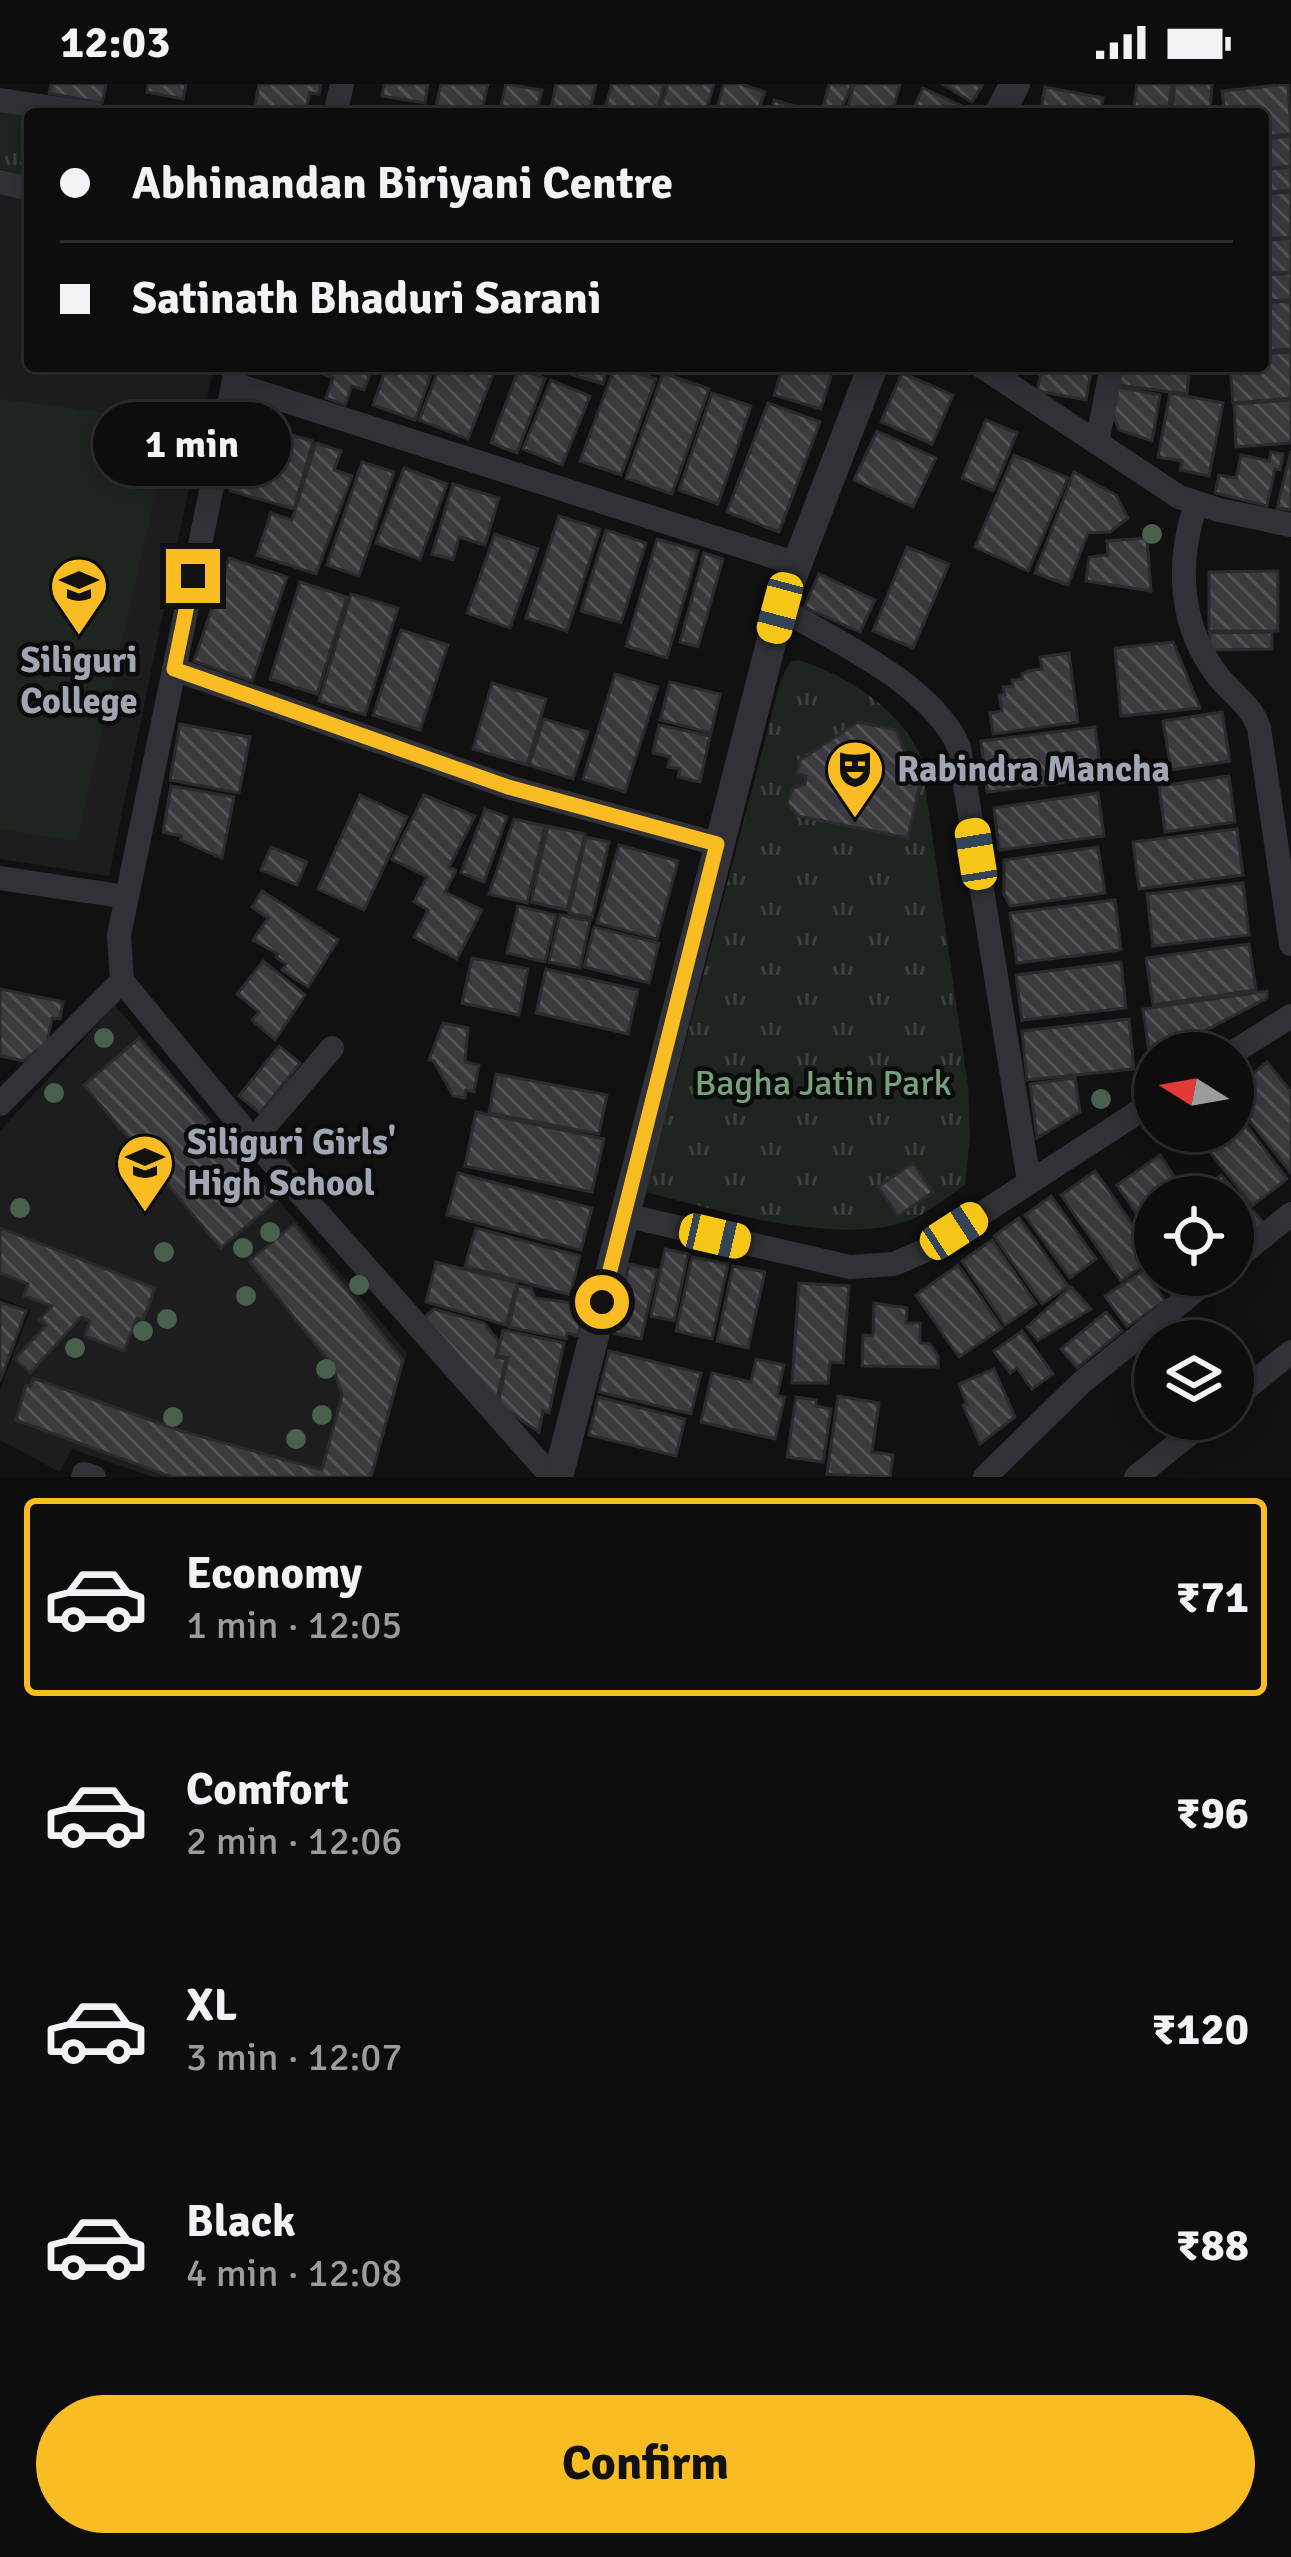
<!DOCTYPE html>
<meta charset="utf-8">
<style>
:root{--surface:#0d0d0e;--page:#161617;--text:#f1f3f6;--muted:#9a9c9e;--line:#2d2d2e;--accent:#f9bc22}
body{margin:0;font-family:Signika,sans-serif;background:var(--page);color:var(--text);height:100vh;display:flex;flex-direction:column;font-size:45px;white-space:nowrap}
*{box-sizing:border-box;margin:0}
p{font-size:39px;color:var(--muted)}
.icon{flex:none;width:66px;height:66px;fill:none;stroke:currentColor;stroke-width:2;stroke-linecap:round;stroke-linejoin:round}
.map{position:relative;height:1393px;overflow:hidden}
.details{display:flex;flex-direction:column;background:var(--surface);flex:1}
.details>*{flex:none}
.top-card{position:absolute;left:24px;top:24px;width:1245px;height:264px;border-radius:12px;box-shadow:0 6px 30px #0003,0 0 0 3px var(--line);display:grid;align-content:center;height:264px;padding:0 36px;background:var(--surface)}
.needle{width:78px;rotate:281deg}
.controls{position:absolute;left:1134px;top:948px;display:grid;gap:24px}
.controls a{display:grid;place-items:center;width:120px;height:120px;border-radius:50%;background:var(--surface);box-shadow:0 6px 30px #0003,0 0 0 3px var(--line);font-size:60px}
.end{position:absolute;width:54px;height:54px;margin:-27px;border:15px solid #f9bc22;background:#111;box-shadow:0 0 0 6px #111}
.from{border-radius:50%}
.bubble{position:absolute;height:84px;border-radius:42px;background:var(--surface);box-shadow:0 6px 30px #0003,0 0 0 3px var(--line);font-size:39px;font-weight:800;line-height:84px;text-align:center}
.car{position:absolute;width:36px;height:72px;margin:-36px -18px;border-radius:15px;box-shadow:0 0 9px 3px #0007;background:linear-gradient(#f5c518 24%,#345 0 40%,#f5c518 0 76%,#345 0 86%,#f5c518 0)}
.top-card b{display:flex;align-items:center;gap:42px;height:114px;font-size:45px}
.top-card b+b{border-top:3px solid var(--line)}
.top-card i{width:30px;height:30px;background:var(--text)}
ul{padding:21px 0 0;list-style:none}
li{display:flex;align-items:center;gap:36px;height:198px;margin:0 24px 18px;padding:0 12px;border:6px solid transparent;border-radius:12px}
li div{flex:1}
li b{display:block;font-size:45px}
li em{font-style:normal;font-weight:800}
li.current{border-color:var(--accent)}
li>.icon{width:108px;height:108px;stroke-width:1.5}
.button{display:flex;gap:24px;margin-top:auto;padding:24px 36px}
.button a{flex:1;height:138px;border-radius:72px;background:var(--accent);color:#111;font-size:48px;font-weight:800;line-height:138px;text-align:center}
.status{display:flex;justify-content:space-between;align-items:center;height:84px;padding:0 60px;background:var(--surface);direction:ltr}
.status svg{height:33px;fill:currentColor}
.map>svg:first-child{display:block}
</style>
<div class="status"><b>12:03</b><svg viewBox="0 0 49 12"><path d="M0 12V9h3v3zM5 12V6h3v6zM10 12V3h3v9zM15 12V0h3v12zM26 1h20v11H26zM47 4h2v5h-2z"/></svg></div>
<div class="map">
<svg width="1291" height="1393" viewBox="0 0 1291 1393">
<defs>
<pattern id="park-tufts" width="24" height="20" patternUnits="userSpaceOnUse" patternTransform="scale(3)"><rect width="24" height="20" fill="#1d251e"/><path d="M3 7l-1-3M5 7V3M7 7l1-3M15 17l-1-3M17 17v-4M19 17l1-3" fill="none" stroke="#3b423c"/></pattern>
<pattern id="building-back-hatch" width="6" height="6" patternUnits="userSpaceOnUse" patternTransform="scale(3)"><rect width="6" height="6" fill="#3a3a3f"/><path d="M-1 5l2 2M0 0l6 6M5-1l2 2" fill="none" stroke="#535458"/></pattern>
</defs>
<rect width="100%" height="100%" fill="#111112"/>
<path fill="#1d1d1f" d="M0,105L30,112V282H214L109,792L0,775Z
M115,921L407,1269L372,1393H153L72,1365L60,1388L0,1356V1306L30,1226L0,1214V1047Z"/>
<path fill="url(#park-tufts)" d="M0,27L30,31V93L0,85Z
M799,576C848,592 900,625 921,673L968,1002L970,1052L965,1101C950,1111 935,1123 919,1132C852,1167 716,1126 646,1108L781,595L791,577Z"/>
<path fill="#1d251e" d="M0,315L172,337L77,757L0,745Z"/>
<path fill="url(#building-back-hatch)" stroke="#2b2a2e" stroke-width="3" d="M51,0H106L102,19L49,9Z
M148,0H186L183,15L147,8Z
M259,0H321L319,10L310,9L305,30L254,26Z
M384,0H428L425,19L382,12Z
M441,0H488L481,30H434Z
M506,0L542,6L536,30H499Z
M556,0H596L589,30H550Z
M612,0H664L656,30H603Z
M668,0H714L705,30H659Z
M724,0H741L765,8L757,30H715Z
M829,0H852L840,28L823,24Z
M854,0H900L892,30L847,26Z
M942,0H983L972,18Z
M1137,0H1172L1168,30H1133Z
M1175,0H1212L1210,30H1171Z
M1288,0L1291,50L1263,53V30H1225L1222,7Z
M1045,3L1103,14L1100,30H1040Z
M923,4L964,23L960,30H911Z
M774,16L819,29L818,30H770Z
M1291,52V82L1263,85V55Z
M1291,83V106L1263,109V86Z
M1291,108V153L1263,155V110Z
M1291,154V188L1263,190V157Z
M1291,189V216L1263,217V191Z
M1291,217V265L1263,267V219Z
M1291,268V314L1233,319L1230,282H1263V270Z
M326,282H373L364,306L352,302L345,321L326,314L333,294L323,290Z
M387,282H434L415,336L373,321Z
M440,282H473L493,290L468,355L419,336Z
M555,282H608L603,300L553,285Z
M615,282L656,295L621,391L580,377Z
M783,282H809L832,289L821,325L774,311Z
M1042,282H1092L1086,316L1037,307Z
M1119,282H1190L1187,310L1117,301Z
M519,284L545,294L517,369L491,359Z
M663,289L709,305L672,410L626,394Z
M902,289L953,311L932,360L881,338Z
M551,296L590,312L562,381L523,365Z
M1118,303L1160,311L1152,357L1119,346L1113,331Z
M712,309L751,322L718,420L679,406Z
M1170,309L1223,319L1209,392L1180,386L1182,377L1158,373Z
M1291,316V359L1236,363L1234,320Z
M768,319L820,338L779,448L727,428Z
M986,336L1017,349L993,407L962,394Z
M249,339L313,357L294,425L230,407Z
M877,347L936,374L913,423L854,396Z
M316,359L341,367L334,386L352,392L316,490L257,471L271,429L292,436Z
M1291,367V426L1277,424Z
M1271,368L1283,370L1280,386L1275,385L1267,422L1215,409L1219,391L1236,394L1241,371L1269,377Z
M1014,371L1068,394L1028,487L975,463Z
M362,378L394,388L359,492L327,481Z
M404,384L447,400L420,475L376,459Z
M1074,388L1116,411L1128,434L1110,448L1088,449L1068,501L1035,489Z
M453,400L499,414L485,461L459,453L453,476L432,470Z
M559,432L600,445L567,547L526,534Z
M606,446L646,459L621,539L581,527Z
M495,450L538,465L510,544L467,529Z
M1147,454L1151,507L1086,497L1089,473L1108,471L1107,457Z
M657,455L698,467L667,574L626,562Z
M907,463L949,480L913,564L873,547Z
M704,469L723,475L698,563L680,558Z
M229,474L287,493L252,597L194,577Z
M1278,487V547H1209V488Z
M819,490L875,516L860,548L804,523Z
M300,498L347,513L317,610L270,595Z
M351,510L398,524L365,631L319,617Z
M401,546L448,561L420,646L373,631Z
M1272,548V565L1209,566L1210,549Z
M1173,558L1200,624L1121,632L1115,564Z
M1069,569L1078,638L993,650L990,629L1002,627L999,611H1005L1003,603L1013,602L1012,596L1022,595V590L1028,587L1042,585L1040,573Z
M615,590L658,603L625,708L583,695Z
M670,598L720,610L711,649L660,636Z
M492,599L546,615L527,681L473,665Z
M1222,628L1230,677L1171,686L1163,637Z
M544,635L588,648L573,695L529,681Z
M858,638L896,646L919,703L908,754L798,732L787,719L793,704L805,700L806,692L797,690L800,676Z
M180,640L250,653L239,709L170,696Z
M659,641L710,652L700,698L678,693L680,685L668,683L670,673L653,669Z
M1095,643L1102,694L987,708L981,657Z
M1229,692L1235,738L1165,748L1159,702Z
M171,702L234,713L222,774L181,756V752L163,748Z
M1098,709L1104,752L999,766L994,724Z
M360,711L407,733L364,826L318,805Z
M424,711L475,732L449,783L456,786L445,808L482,826L457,875L414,853L428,826L414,818L427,793L392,775Z
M485,725L507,733L484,798L461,789Z
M514,735L545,742L527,819L489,810Z
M548,742L585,750L567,826L531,818Z
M1237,745L1243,791L1139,805L1133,758Z
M586,753L609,758L592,834L569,829Z
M619,761L678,777L657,855L597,839Z
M271,763L307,778L297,801L261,786Z
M1098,763L1105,809L1010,822L1004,810V776Z
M1243,799L1249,851L1153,862L1147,810Z
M262,807L338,856L308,903L282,886L286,880L276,873L278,870L253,856L268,834L252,823Z
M1115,816L1121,866L1017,879L1010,829Z
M518,822L556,831L545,878L507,869Z
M560,831L590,837L580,884L549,878Z
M594,843L659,859L649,899L584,883Z
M1249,860L1256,906L1153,921L1146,874Z
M472,874L528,885L519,931L462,919Z
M263,877L305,911L275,956L252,936L259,928L237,910Z
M1121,878L1126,924L1022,936L1016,891Z
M546,885L638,906L628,950L536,929Z
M0,905L63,918L60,935L52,934L47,958L24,977L0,972Z
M1267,907V914L1163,969H1155L1150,976L1143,925Z
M1129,935L1134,985L1027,996L1022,947Z
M443,939L468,944L465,978L479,981L474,1008L466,1006L465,1014L453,1012L434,977L429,976Z
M139,954L276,1117L221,1164L84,1001Z
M279,962L300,979L260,1029L239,1012Z
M1267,978L1291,1008V1089L1233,1016V1006Z
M496,990L607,1011L599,1050L489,1029Z
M1075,994L1080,1028L1037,1054L1030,1000Z
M1233,1024L1287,1095L1252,1122L1194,1047H1233Z
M476,1028L604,1055L592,1108L465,1082Z
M1160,1071L1182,1104L1169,1113H1155V1123L1139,1134L1117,1101Z
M913,1079L933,1108L898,1132L878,1103Z
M1095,1087L1155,1173L1121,1197L1061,1111Z
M458,1089L592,1124L581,1166L447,1131Z
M1221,1091L1264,1139L1233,1166V1113H1196Z
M1051,1112L1096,1175L1070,1194L1025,1131Z
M1019,1134L1068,1202L1042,1220L994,1152Z
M294,1140L403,1276L371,1393H172L16,1336L26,1301L31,1302L33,1294L181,1347L322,1386L342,1311L333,1282L249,1177Z
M0,1144L155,1204L143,1236L137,1234L124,1267L85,1252L90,1237L81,1233L30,1289L15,1275L46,1241L39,1236L52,1222L24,1212L28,1200L0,1189Z
M476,1144L580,1172L570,1211L465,1182Z
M992,1156L1036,1220L1005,1241L962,1177Z
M665,1165L688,1170L674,1237L651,1232Z
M692,1173L728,1180L712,1255L676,1247Z
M436,1178L517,1199L506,1241L426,1218Z
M629,1180L657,1186L641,1255L614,1249Z
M958,1181L1002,1244L959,1273L916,1211Z
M733,1182L765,1188L748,1264L717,1257Z
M1144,1186L1165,1217L1127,1243L1105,1212Z
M799,1199L849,1202L843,1279L830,1278L828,1299H792Z
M518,1202L531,1204L535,1214L573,1219L572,1225L583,1227L578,1252L567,1249L566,1255L509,1243Z
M1071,1203L1091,1225L1038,1256L1027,1243Z
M0,1218L26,1227L0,1297Z
M874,1219L907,1224L906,1239H920V1259L930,1260L938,1272V1283L862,1282L863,1251L873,1252Z
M434,1225L484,1239L499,1258L496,1273L506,1275L497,1315L422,1235Z
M1106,1228L1122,1247L1077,1284L1061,1265Z
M503,1246L564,1259L549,1329L543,1327L539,1348L498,1320L508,1274L497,1272Z
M1022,1247L1053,1290L1032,1305L1017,1284L1010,1289L994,1267Z
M609,1267L701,1289L691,1330L599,1308Z
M756,1275L784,1281L777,1312L785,1313L775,1355L701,1338L712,1289L751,1298Z
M994,1285L1015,1333L980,1360L963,1321L967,1320L959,1300Z
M838,1312L879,1319L872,1368L893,1371L890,1393L827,1390Z
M598,1313L685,1335L676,1372L589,1351Z
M796,1313L816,1316V1322L831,1325L823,1378L787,1373Z"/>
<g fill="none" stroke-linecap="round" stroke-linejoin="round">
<path stroke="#313237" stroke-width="24" d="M0,16L94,30
M335,30L342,0
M0,98L30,105
M981,282L1179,413L1219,426L1291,441
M233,300L794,479
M1097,359L1112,282
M1196,420C1176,479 1179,542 1218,592C1232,610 1252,622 1259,644L1291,860
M780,524C837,558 931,600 959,663L1029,1097
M174,585L508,703L717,760
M0,794L127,813
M122,897L253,1056L552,1393
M122,897L119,851L237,282
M1232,969L1291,932
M0,1020L122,897
M253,1056L332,964
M624,1131L850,1183L894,1180L924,1167L1155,1017
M1233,1177L1291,1130
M1233,1315L1291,1268
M83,1393L84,1390L94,1393
M985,1393L1082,1298L1215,1191
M1136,1393L1208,1335"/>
<path stroke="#313237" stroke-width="30" d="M999,30L1015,0
M558,1393L780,524L873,282"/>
</g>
<g fill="#49604c">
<circle cx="1152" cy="450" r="10"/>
<circle cx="104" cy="954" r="10"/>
<circle cx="54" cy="1009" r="10"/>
<circle cx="1101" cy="1015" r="10"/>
<circle cx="131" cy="1073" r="10"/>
<circle cx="20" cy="1124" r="10"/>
<circle cx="270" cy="1148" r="10"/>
<circle cx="243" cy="1164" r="10"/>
<circle cx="164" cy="1168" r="10"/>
<circle cx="359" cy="1201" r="10"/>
<circle cx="246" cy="1212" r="10"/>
<circle cx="167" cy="1235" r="10"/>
<circle cx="143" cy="1247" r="10"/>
<circle cx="75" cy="1264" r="10"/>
<circle cx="326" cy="1285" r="10"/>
<circle cx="322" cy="1331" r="10"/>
<circle cx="173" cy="1333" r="10"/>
<circle cx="296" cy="1355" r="10"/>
</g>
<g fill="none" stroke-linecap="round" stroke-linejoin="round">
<path stroke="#f9bc22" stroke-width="15" d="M193,492L174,585L508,703L717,760L602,1218"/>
</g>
<defs>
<symbol id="university-pin" viewBox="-11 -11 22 30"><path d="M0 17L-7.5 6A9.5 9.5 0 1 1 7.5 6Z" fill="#f9bc22" stroke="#0c0c0d"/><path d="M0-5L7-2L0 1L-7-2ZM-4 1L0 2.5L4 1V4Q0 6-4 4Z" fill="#111"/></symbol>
<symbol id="theatre-pin" viewBox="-11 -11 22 30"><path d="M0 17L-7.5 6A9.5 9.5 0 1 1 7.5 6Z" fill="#f9bc22" stroke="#0c0c0d"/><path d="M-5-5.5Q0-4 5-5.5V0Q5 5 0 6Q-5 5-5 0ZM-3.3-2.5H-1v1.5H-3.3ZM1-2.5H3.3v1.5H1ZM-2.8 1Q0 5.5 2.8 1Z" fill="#111"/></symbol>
<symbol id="school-pin" viewBox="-11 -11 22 30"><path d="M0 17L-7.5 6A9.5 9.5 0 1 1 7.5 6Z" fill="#f9bc22" stroke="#0c0c0d"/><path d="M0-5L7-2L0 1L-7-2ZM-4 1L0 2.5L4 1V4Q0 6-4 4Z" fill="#111"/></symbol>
</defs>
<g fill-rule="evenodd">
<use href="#university-pin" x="46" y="469" width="66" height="90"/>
<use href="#theatre-pin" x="822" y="652" width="66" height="90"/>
<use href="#school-pin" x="112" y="1046" width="66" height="90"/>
</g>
<g text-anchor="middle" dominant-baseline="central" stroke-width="9" stroke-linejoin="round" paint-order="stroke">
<g font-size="36" font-weight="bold" fill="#a1a6b4" stroke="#0c0c0d" text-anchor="start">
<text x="79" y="576" text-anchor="middle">Siliguri<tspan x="79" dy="41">College</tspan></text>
<text x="897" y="685">Rabindra Mancha</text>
<text x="187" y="1058">Siliguri Girls'<tspan x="187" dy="41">High School</tspan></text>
</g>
<g font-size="36" fill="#77a07c" stroke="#0c0c0d">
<text x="823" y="999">Bagha Jatin Park</text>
</g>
</g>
</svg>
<div class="controls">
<a><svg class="needle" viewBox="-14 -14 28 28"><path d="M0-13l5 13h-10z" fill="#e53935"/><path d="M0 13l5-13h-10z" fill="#9a9c9e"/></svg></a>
<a><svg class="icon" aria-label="locate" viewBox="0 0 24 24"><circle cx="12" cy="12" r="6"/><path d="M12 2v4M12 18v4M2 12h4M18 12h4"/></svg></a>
<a><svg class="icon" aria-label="layers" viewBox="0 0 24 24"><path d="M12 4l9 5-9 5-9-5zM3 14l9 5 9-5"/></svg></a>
</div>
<i class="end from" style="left:602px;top:1218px"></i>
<i class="end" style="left:193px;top:492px"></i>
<div class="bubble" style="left:93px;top:318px;width:198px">1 min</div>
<i class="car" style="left:780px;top:524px;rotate:195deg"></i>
<i class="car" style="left:976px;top:770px;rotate:351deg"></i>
<i class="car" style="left:954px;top:1147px;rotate:57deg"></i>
<i class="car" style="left:715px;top:1152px;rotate:103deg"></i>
<div class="top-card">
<b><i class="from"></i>Abhinandan Biriyani Centre</b>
<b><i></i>Satinath Bhaduri Sarani</b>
</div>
</div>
<section class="details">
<ul>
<li class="current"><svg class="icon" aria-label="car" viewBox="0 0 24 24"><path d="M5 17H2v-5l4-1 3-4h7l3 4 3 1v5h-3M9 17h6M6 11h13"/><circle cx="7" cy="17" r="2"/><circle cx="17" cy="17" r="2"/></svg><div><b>Economy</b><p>1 min · 12:05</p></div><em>₹71</em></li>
<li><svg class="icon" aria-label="car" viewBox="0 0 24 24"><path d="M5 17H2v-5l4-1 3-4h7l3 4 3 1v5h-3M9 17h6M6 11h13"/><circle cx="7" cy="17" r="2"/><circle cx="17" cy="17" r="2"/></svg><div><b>Comfort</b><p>2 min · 12:06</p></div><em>₹96</em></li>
<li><svg class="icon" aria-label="car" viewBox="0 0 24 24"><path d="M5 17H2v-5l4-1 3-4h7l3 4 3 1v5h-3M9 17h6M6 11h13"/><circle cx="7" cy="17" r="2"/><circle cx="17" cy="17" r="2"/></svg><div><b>XL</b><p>3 min · 12:07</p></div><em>₹120</em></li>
<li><svg class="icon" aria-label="car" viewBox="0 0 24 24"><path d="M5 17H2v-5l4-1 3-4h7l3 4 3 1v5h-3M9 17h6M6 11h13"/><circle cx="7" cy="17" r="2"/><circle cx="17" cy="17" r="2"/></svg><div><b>Black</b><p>4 min · 12:08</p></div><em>₹88</em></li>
</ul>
<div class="button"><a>Confirm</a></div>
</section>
